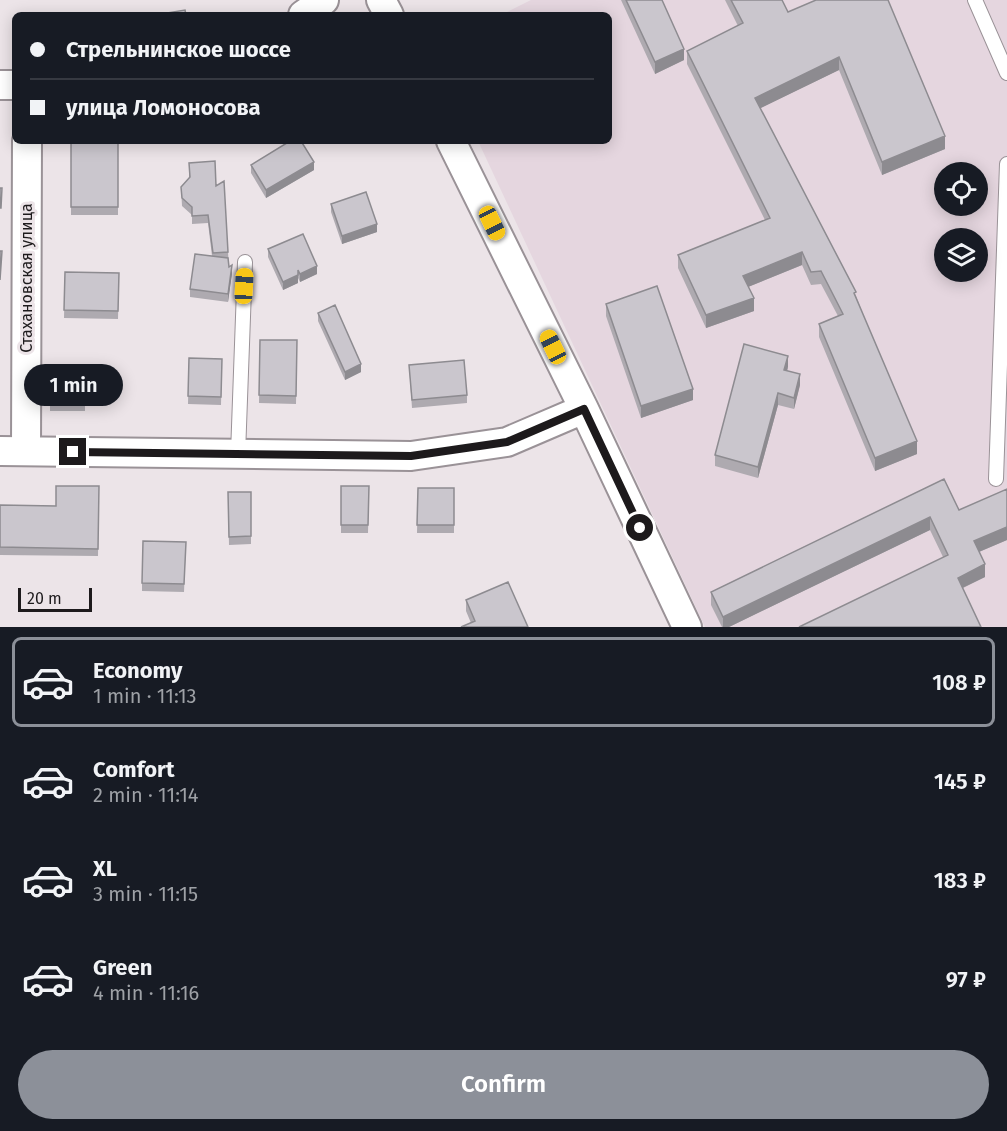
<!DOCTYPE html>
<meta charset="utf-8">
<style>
:root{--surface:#171b24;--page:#20242c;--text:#f1f3f6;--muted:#9ea1a6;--line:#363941;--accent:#8c9099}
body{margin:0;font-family:"Fira Sans",sans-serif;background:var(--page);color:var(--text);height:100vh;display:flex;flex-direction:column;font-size:22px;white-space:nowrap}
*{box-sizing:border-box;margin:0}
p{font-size:20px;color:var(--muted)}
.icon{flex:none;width:33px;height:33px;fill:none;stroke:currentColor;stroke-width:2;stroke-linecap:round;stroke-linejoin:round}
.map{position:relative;height:627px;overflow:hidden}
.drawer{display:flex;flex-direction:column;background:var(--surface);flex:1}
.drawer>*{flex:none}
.banner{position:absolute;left:12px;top:12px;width:600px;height:132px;border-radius:9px;box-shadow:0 3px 15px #0003;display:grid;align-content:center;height:132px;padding:0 18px;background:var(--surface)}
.fabs{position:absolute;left:934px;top:162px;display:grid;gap:12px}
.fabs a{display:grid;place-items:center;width:54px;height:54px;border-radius:50%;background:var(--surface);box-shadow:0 3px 15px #0003;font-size:30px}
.scale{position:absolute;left:18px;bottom:15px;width:74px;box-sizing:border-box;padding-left:6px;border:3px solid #1d1a1c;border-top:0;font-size:16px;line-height:21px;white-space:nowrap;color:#1d1a1c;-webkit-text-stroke:4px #ece4e8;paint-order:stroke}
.end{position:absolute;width:27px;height:27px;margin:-14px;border:8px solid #1d1a1c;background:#fff;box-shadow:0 0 0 3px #fff}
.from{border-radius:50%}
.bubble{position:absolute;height:42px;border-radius:21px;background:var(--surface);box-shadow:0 3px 15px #0003;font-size:20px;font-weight:600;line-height:42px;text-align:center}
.car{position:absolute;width:18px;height:36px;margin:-18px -9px;border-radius:8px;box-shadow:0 0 4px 2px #0007;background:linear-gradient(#f5c518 24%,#345 0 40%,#f5c518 0 76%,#345 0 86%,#f5c518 0)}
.banner b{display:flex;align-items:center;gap:21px;height:57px;font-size:22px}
.banner b+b{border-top:2px solid var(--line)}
.banner i{width:15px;height:15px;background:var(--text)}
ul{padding:10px 0 0;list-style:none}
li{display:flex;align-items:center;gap:18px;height:90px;margin:0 12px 9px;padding:0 6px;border:3px solid transparent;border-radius:9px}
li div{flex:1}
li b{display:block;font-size:22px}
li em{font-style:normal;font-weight:600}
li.active{border-color:var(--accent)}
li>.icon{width:54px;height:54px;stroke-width:1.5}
.button{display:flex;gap:12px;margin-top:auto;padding:12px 18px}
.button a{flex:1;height:69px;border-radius:36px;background:var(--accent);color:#fff;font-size:24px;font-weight:600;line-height:69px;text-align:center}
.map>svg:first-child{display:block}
</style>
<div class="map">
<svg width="1007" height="627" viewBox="0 0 1007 627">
<rect width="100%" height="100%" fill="#ece4e8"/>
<path fill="#e5d6df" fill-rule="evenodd" d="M531,0H1007V627H705L478,141H609V15H501ZM945,172H978V206H945ZM945,238H978V272H945Z"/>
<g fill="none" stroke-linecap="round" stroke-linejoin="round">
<defs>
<path id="lane" d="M975,0L1007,73
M238,454L245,262
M996,479L1007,164"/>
<path id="street" d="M381,0L389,15
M303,15L324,0
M0,85H15
M451,141L584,409L687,627
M0,451L411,456L507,442L584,409
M26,451L27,141"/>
</defs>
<use href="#lane" stroke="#9a9297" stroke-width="16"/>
<use href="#street" stroke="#9a9297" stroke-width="32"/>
<use href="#lane" stroke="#fff" stroke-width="14"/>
<use href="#street" stroke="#fff" stroke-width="28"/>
</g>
<path fill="#aeaab0" d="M621,0H662L684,60L655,74Z
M725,0H782L788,12L945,149L882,175L839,70L760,108L856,296L917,454L875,471L819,337V324L838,316L821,284L811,285L802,265L748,287L754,311L706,328L678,268V255L765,220L687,64V51L738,26Z
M71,141H118V215H71Z
M189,163L216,186L228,252L229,267L232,273L228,302L190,297V289L212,256L208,223L192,224V215L182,206L181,187L189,178Z
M251,165L314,170L266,198L251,173Z
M331,204L377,232L342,244L331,212Z
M268,249L317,274L300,282L298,278V283L283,290L268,257Z
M65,272L119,273L118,319L64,318Z
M606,304L693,400L641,418L606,316Z
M318,313L361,372L345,380L318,321Z
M260,340H297L296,404L259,403Z
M189,358L222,359L221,405L188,404Z
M409,365L467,395V403L412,408Z
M788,367L787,371L800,385L794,409L778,405L758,478L715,466V455Z
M50,370L85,371V411H50Z
M944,479L959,510L1007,540L979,552L985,577L963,588L943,557L930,530L729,627H722L711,605V592Z
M99,486L98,556L0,555V505L56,506Z
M341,486H369L368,533H341Z
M418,488H454V533H417Z
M228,492H251V544L229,545Z
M186,542L184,592L142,591V583Z
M466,600L528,627L471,623L466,611Z"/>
<path fill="#8d8b90" d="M684,49V60L655,74V62Z
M839,57V70L755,111V98Z
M945,136V149L882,175V162Z
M314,162V170L266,198V190Z
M377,224V232L342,244V236Z
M802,252V265L743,289V276Z
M232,265V273L228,302V294Z
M317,266V274L300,282V274Z
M298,275V283L283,290V282Z
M754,298V311L706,328V315Z
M788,356V367L784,381V370Z
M361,364V372L345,380V372Z
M800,374V385L794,409V398Z
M693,389V400L641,418V406Z
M778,393V405L758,478V467Z
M917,441V454L875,471V458Z
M930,517V530L729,627H723V617Z
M1007,527V540L974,554V541Z
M985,564V577L958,590V578Z"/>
<path fill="#cac6cd" stroke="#8d8b90" stroke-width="1.5" d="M626,0H662L684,49L655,62Z
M731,0H782L788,12L816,0H888L945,136L882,162L839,57L755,98L856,292L854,293L917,441L875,458L819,324L843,314L821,271L811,272L802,252L743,276L754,298L706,315L678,255L770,218L687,51L743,23Z
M185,10L186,15H155Z
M71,141H118V207H71Z
M290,141H301L314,162L266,190L251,165Z
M215,161L216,186L224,181L228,252L213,253L208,215L192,216V207L182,198L181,187L190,177L189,163Z
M0,188H2L1,208H0Z
M366,192L377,224L342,236L331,204Z
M303,234L317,266L300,274L298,270V275L283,282L268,249Z
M0,251H2L0,280Z
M195,254L228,258L229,267L232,265L228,294L190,289Z
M65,272L119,273L118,311L64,310Z
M657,286L693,389L641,406L606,304Z
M335,305L361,364L345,372L318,313Z
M260,340H297L296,396L259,395Z
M744,344L788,356L784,370L800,374L794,398L778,393L758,467L715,455Z
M189,358L222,359L221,397L188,396Z
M464,360L467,395L412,400L409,365Z
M50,370L85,371V403H50Z
M944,479L959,510L1007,489V527L974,541L985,564L958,578L981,627H799L948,555L930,517L723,617L711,592Z
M56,486H99L98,549L0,547V505L56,506Z
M341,486H369L368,525H341Z
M418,488H454V525H417Z
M228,492H251V536L229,537Z
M143,541L186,542L184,584L142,583Z
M508,582L528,627H461L475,621L466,600Z"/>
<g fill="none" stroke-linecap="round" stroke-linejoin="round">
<path stroke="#1d1a1c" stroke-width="8" d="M73,452L411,456L507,442L584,409L640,528"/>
</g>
<g text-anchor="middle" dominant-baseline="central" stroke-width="6" stroke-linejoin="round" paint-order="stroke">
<g font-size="16" fill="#1d1a1c" stroke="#ece4e8">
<text transform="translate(26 278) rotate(-90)">Стахановская улица</text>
</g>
</g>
</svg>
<div class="fabs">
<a><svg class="icon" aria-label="locate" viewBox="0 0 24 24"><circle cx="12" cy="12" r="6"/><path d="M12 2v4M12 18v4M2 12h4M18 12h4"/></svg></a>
<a><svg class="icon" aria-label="layers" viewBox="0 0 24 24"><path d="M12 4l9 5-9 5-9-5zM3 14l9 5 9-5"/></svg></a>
</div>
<div class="scale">20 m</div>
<i class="end from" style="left:640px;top:528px"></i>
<i class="end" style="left:73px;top:452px"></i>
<div class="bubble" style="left:24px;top:364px;width:99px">1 min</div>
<i class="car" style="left:492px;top:223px;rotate:154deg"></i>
<i class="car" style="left:244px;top:286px;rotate:3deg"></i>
<i class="car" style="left:553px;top:347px;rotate:334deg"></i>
<div class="banner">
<b><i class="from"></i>Стрельнинское шоссе</b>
<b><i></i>улица Ломоносова</b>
</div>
</div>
<section class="drawer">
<ul>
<li class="active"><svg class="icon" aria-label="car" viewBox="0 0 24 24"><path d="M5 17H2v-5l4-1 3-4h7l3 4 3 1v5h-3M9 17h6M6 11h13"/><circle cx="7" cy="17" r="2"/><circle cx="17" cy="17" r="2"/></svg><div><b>Economy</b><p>1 min · 11:13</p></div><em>108 ₽</em></li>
<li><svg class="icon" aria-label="car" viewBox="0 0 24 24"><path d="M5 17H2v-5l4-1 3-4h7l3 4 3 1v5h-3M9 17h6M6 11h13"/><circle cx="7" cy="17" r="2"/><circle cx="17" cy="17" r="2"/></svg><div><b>Comfort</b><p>2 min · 11:14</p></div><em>145 ₽</em></li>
<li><svg class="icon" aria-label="car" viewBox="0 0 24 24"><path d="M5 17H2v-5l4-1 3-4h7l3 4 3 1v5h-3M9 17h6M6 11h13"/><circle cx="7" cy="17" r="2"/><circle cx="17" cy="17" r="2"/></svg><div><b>XL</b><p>3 min · 11:15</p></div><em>183 ₽</em></li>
<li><svg class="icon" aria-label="car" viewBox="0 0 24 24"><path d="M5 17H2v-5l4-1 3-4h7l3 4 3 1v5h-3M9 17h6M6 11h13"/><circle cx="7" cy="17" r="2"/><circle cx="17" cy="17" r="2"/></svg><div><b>Green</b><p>4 min · 11:16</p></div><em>97 ₽</em></li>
</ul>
<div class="button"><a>Confirm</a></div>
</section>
